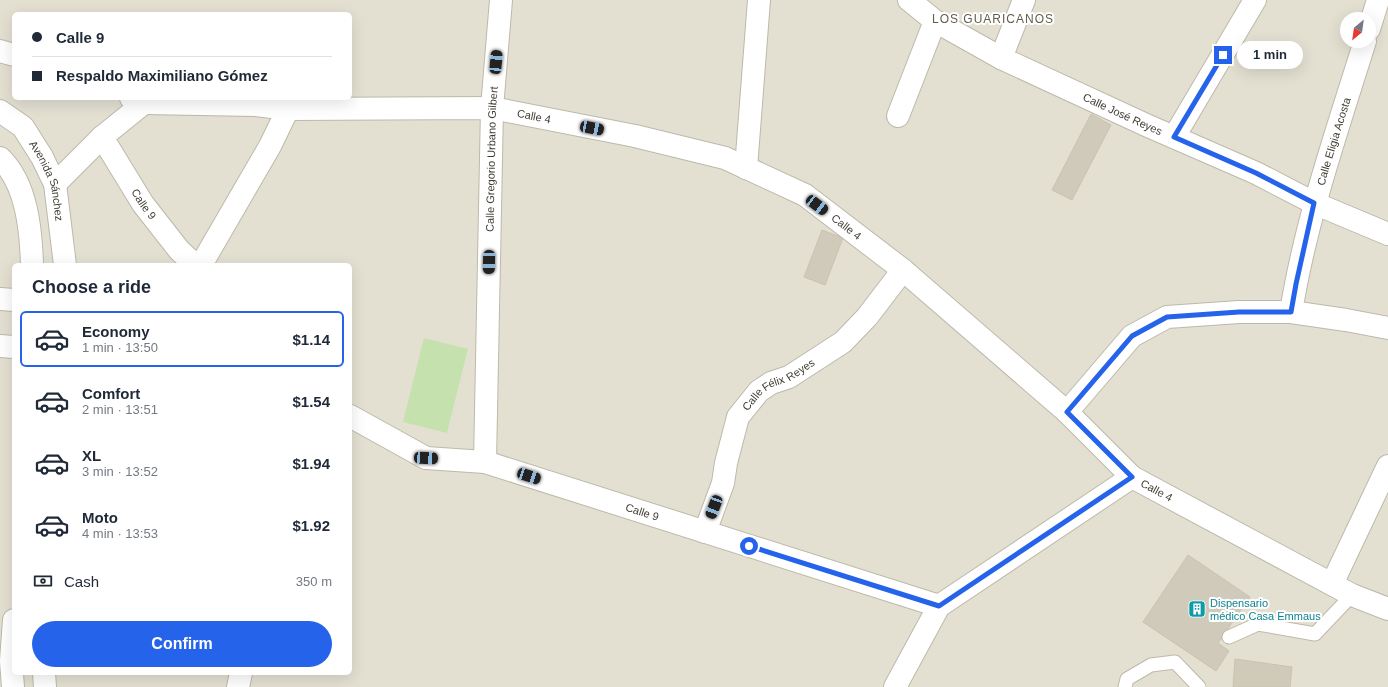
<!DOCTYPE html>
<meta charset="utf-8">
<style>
:root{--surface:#fff;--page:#f2f2f3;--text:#1f2937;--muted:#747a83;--line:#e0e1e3;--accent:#2563eb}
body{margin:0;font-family:Arial,sans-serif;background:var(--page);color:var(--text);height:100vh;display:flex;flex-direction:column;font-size:15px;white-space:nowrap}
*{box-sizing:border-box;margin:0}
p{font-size:13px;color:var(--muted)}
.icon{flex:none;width:22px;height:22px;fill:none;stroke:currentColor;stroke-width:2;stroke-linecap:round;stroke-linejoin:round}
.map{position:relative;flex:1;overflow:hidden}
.sheet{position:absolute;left:12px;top:263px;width:340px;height:412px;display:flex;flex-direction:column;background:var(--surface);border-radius:6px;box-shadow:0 4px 16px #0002}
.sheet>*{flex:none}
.guide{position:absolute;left:12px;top:12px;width:340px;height:88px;border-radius:6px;box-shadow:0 4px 16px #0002;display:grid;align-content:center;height:88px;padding:0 20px;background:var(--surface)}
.needle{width:26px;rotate:209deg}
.buttons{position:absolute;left:1340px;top:12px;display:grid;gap:8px}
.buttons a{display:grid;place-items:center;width:36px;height:36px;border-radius:50%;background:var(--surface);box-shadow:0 4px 16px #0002;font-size:20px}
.end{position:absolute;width:18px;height:18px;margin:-9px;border:5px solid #2563eb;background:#fff;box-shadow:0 0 0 2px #fff}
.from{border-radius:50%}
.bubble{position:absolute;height:28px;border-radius:14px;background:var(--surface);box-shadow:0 4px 16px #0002;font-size:13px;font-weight:800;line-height:28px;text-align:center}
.car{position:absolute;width:12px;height:24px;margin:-12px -6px;border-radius:5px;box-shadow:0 0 3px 1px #0007;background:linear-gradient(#222 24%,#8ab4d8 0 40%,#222 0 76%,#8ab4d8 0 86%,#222 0)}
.guide b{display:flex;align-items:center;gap:14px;height:38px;font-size:15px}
.guide b+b{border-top:1px solid var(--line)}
.guide i{width:10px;height:10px;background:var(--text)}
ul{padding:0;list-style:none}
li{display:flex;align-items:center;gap:12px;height:56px;margin:0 8px 6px;padding:0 12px;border:2px solid transparent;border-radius:6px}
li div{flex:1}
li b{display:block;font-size:15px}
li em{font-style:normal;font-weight:800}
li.current{border-color:var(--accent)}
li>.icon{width:36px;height:36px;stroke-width:1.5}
h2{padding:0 20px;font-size:18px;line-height:48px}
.pay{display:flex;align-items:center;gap:10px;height:44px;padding:0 20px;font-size:15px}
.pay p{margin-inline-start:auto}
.button{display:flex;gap:8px;margin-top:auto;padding:8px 20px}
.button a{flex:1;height:46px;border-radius:24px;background:var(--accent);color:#fff;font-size:16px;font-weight:800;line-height:46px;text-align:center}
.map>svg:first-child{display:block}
</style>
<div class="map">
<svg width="1388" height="687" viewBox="0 0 1388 687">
<rect width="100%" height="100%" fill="#f0ede3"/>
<path fill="#e3e0d2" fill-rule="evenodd" d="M0,0H1388V687H0ZM14,14H350V98H14ZM1347,19H1369V41H1347ZM14,265H350V673H14Z"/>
<path fill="#c5e2ae" d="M424,338L468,349L447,433L403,422Z"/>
<path fill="#d0caba" stroke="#cbc2ad" d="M1091,114L1111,125L1072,200L1052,190Z
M822,230L843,238L825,285L804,277Z
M1188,555L1250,597L1218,643L1229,651L1216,671L1143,622Z
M1235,659L1292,667L1290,687H1233Z"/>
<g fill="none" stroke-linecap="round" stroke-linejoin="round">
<defs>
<path id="service" d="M1229,637L1258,624L1315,634L1352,595
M1125,687L1127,679L1151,665L1175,662L1199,687"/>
<g id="minor">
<path id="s1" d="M909,0L935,21L1001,58L1146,125L1256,173L1314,203L1388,234"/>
<path d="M1369,29L1378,0"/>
<path d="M0,51L14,55"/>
<path d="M1001,58L1024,0"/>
<path id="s2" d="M131,98L144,103L256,105L288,109L492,108L635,136L725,158L805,195L903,270L1067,412L1132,477L1352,595L1388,609"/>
<path d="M898,116L935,21"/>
<path id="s3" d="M102,137L143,204L179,250L195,265"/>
<path d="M1174,137L1255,0"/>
<path d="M746,168L759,0"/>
<path d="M55,184L102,137L144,103"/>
<path d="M201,265L270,146L288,109"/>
<path d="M0,299L14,300"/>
<path id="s4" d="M1291,312C1306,219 1337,131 1365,41"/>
<path d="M0,346L14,347"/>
<path d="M1067,412L1132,336L1167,317L1239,312H1291L1346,320L1388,328"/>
<path id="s5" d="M350,416L426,458L485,462L939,606"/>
<path id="s6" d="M485,462L492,108L501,0"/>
<path id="s7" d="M705,532L723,483L726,463L738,417L759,391L771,383L789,377L843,342L867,317L903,270"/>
<path d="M1332,584L1388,466"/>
<path d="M238,687L241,673"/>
<path d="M895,687L939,606L1132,477"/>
</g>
<g id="tertiary">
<path id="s8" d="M0,111L23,127L42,157L55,184L65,265"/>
<path d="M0,158C27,184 31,230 32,265"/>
<path d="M44,673L45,687"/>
<path d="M13,687L11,661L14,620"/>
</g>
</defs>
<use href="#service" stroke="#bdb9aa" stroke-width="15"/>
<use href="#minor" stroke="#bdb9aa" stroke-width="24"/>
<use href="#tertiary" stroke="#bdb9aa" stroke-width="24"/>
<use href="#service" stroke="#fff" stroke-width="13"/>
<use href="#minor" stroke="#fff" stroke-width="22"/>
<use href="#tertiary" stroke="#fff" stroke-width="22"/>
</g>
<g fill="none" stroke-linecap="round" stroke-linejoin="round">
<path stroke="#2563eb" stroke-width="5" d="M749,546L939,606L1132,477L1067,412L1132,336L1167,317L1239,312H1291L1296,284L1314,203L1256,173L1174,137L1223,55"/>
</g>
<defs>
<symbol id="building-square" viewBox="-11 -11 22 22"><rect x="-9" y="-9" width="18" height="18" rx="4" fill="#0f9aa8" stroke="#fff"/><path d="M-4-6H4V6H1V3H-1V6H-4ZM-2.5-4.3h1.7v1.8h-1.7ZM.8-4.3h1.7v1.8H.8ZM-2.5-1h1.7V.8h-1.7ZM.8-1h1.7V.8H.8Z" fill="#fff"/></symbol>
</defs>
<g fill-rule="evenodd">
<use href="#building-square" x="1187" y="599" width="20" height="20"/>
</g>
<g text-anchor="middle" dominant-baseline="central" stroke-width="4" stroke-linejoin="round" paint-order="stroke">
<g font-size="11" fill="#413d34" stroke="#fff">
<text stroke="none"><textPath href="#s1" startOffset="243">Calle José Reyes</textPath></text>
<text stroke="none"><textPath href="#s2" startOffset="405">Calle 4</textPath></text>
<text stroke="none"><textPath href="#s4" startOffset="176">Calle Eligia Acosta</textPath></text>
<text stroke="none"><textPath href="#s6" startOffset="303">Calle Gregorio Urbano Gilbert</textPath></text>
<text stroke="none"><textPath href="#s8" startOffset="88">Avenida Sánchez</textPath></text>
<text stroke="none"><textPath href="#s3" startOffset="79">Calle 9</textPath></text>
<text stroke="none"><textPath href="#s2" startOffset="741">Calle 4</textPath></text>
<text stroke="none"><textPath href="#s7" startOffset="173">Calle Félix Reyes</textPath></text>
<text stroke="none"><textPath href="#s2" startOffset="1149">Calle 4</textPath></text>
<text stroke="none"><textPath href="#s5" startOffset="311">Calle 9</textPath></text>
</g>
<g font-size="11" fill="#0d838f" stroke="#fff" text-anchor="start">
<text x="1210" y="603">Dispensario<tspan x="1210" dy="13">médico Casa Emmaus</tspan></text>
</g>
<g font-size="12" letter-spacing="1" fill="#635c4c" stroke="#fff">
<text x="993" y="19">LOS GUARICANOS</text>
</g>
</g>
</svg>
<div class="buttons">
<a><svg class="needle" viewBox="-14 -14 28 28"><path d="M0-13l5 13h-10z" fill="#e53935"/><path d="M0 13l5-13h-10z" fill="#747a83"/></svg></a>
</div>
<i class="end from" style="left:749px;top:546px"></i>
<i class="end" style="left:1223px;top:55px"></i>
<div class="bubble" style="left:1237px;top:41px;width:66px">1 min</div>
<i class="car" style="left:496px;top:62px;rotate:5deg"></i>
<i class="car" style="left:592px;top:128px;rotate:101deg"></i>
<i class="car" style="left:817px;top:205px;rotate:127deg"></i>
<i class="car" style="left:489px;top:262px;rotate:181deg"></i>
<i class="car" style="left:426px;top:458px;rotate:93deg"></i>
<i class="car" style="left:529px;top:476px;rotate:108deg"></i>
<i class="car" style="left:714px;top:507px;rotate:201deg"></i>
<div class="guide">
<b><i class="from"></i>Calle 9</b>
<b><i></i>Respaldo Maximiliano Gómez</b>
</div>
<section class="sheet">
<h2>Choose a ride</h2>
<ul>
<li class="current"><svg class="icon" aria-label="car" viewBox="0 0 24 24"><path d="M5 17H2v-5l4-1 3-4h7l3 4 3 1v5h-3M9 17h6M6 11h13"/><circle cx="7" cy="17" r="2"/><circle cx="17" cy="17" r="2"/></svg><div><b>Economy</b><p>1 min · 13:50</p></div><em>$1.14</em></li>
<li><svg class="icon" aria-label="car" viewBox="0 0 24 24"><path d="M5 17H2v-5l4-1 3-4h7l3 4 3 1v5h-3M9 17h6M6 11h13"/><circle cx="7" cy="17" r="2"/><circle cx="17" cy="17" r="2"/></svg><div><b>Comfort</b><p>2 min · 13:51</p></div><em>$1.54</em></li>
<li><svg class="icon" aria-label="car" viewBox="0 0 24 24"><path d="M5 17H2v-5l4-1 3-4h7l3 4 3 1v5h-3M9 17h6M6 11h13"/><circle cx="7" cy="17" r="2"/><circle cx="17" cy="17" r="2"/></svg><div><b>XL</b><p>3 min · 13:52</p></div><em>$1.94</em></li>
<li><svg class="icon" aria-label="car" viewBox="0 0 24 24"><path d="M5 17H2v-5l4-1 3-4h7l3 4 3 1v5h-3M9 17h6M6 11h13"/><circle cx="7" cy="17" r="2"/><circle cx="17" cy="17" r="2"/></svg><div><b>Moto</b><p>4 min · 13:53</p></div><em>$1.92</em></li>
</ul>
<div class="pay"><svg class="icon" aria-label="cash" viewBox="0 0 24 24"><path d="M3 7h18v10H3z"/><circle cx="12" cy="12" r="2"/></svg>Cash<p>350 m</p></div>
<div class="button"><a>Confirm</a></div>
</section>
</div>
